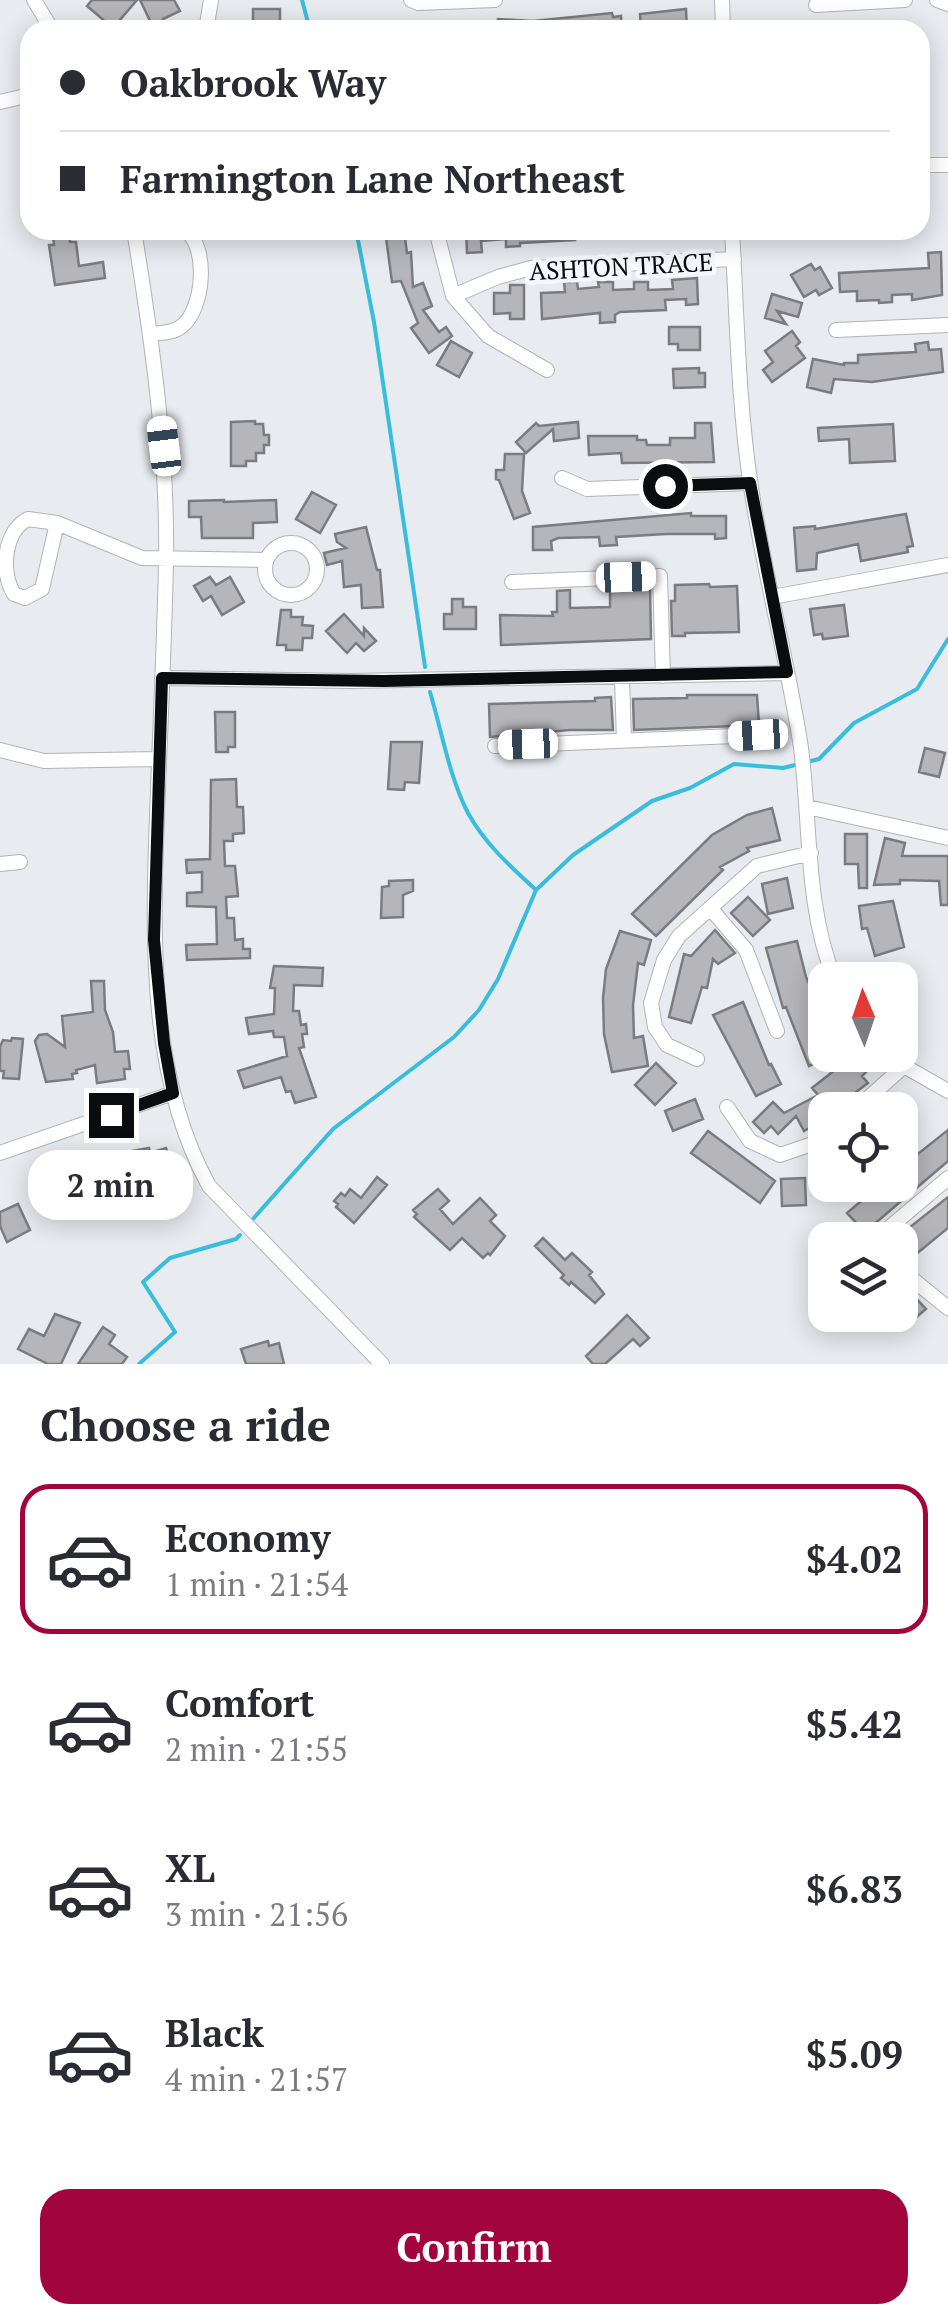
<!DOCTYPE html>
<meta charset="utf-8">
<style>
:root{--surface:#fff;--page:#f7f7f7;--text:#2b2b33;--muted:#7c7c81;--line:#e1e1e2;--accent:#a2043c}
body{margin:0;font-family:"PT Serif",serif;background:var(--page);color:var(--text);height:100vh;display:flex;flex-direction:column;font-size:38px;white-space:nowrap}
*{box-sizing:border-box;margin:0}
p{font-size:32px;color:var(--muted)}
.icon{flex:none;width:55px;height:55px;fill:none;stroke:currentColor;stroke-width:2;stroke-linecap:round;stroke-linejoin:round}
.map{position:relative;height:1364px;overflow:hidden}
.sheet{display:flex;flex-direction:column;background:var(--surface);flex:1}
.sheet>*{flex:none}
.guide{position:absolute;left:20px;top:20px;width:910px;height:220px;border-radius:30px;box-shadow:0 5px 25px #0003;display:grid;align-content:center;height:220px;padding:0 40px;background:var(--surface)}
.needle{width:65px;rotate:358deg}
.buttons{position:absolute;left:808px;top:962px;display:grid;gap:20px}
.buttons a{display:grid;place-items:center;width:110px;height:110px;border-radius:20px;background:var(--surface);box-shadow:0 5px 25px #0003;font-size:50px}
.end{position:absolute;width:45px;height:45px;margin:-22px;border:12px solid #0b0c0d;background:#fff;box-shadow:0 0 0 5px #fff}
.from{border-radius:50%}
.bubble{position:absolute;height:70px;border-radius:30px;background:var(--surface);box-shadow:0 5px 25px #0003;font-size:32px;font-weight:700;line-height:70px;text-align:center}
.car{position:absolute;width:30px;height:60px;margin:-30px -15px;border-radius:12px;box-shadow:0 0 8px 2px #0007;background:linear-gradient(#fff 24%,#345 0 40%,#fff 0 76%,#345 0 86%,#fff 0)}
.guide b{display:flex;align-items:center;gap:35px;height:95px;font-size:38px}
.guide b+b{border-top:2px solid var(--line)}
.guide i{width:25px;height:25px;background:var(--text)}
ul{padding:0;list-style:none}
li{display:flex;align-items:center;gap:30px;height:150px;margin:0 20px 15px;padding:0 20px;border:5px solid transparent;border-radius:30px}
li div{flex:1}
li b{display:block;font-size:38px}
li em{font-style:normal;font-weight:700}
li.on{border-color:var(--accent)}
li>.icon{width:90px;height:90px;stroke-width:1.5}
h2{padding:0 40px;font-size:45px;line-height:120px}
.action{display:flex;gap:20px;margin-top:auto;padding:20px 40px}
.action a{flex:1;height:115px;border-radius:30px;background:var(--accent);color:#fff;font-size:40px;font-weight:700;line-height:115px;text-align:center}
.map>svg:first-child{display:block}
</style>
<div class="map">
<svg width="948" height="1364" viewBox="0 0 948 1364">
<rect width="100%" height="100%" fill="#e8ebef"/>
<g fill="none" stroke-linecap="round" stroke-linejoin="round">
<path stroke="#39bddc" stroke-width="4" d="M302,0L310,30
M356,230L374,322L425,667
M430,692C442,732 449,776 468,813C485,844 511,867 536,890
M253,1219L333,1129L454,1037L479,1010L498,979L536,890L573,855L652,801L690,788L734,764L783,768L819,759L854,723L917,689L948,639
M139,1364L175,1332L143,1282L170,1258L236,1239L240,1235"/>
</g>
<path fill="#b5b5ba" stroke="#7b7c80" stroke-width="2.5" d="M92,0H137L113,28L87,6Z
M140,0H174L180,11L163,19L165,24L154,29Z
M253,9H280V30H253Z
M686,9L687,30H641L640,14Z
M612,13L613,17L621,16L622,30H498V19L533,21Z
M385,230H404L407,253L411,252L413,287L423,283L432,306L423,310L439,332L446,327L452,336L429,353L411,328L418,323L401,281L392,282Z
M466,230H575V240L520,243V246L506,247V239L481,241L482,252L467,253Z
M69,234L70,242H76L79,266L103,262L105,278L55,285L49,245H54L53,236Z
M941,252L942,295L912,300V294L892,295V302L879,303V300L857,301V291L840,292L839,273L929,268L928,253Z
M811,264L815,270L820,267L832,288L819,295L816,290L804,297L791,275Z
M697,278L698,304L686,305V299L665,300L666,310L620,312L615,315V322L600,323V313L542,319L541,293L565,292L564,282H577L578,289L599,287L598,282H613V290L634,289V282H648V290L673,289L672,280Z
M510,285H524V319H510V313L494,314V293H510Z
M772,294L802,303L798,317L777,311L786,324L765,318Z
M669,327H700V350H678V344H669Z
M792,331L800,342L796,346L805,358L772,382L763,370L773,362L765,351Z
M451,341L472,353L459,377L437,365Z
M928,342L929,350L941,349L943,372L872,382L834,379L831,393L807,387L813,359L844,365V363H858V355L916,352L915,344Z
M699,368V373H705V387L674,388L673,369Z
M255,421V424H263L264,435H269V445H264V453H256V461H246V466H231V422Z
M578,422L579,438L554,441L553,429L526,453L516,442L536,423L539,426Z
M695,423H711L714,462L622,463L621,453L589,455L588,436H637V440H646L647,445H670V438H695Z
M893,424L895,461L850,463L849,439L819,441L818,428Z
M505,454H524L522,491L530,513L514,519L499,480L496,479V470H504Z
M312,492L336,505L320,533L296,519Z
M224,500V502L276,500L277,522L253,523V538H202L201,517H189V501Z
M691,513V516H726V538L715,539V534H666L616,537L617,545L600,546L599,537L558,538L551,541L552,550H533V527Z
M906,514L913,546L907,547L908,552L861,561L858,544L817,553L816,569L797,571L794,528L815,526V529Z
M366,527L377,570H380L383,607L362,608L361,585L344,587L342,561L327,565L324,553L346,548L337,542L335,534Z
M210,577L216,585L230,577L244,602L222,615L211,596L203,601L194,586Z
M709,584L710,587L737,586L739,632L685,633V636H672L671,601H675V585Z
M650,587L651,639L501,645L500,615L553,616L552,612H557V591L570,590V608L610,607V589Z
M452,599H463V607H476V629H444V614H452Z
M844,605L848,636L823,639L822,634L814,635L810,609Z
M281,610H291V617H303L302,625L313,626L312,638H303L302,650H286V645H277Z
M344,614L364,636V628L376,641L364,651L356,643L347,653L326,631Z
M687,695H757L759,725L634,730L633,699L687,698Z
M611,697L613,730H570L490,737L489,704L595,701V698Z
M215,712H235V747H228V752H216Z
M391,742H422L419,783L405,782L404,790L388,789Z
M925,748L945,753L939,777L919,772Z
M236,779L237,807H243L244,833L233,834V841H224L225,866H235L238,896L226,897L227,918H234L235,940L243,939V949H250V958L187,960L186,945L217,944L216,907L187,906V893L202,892V872L187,873L186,860L210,859L211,780Z
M772,808L780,840L747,848L749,851L720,867L723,870L656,936L632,914L712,835L747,815Z
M845,834H867V888H859L858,864H845Z
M885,838L905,843L902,856H948V905H941L939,881L900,880V884L874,885Z
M787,878L793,908L768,914L762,884Z
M413,880V891L403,895V917L381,918L382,887L389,886V881Z
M748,897L770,920L753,936L731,913Z
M893,901L904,947L875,956L867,928L862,929L859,906Z
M715,930L735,953L718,964L713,959L707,988L702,987L691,1023L669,1017L684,954L691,956Z
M620,931L651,940L644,965L638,963L633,1005L634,1038L643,1036L648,1066L612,1072L604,1034L603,998L606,969Z
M797,941L806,977L825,1016V1059L809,1066L786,1007L783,1008L766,948Z
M274,966L323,968L322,986L294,985L293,1011H299L301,1025L306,1024L307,1034H302L304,1047L299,1048L316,1097L295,1103L291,1091L286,1092L281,1077L244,1088L238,1071L287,1056L284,1037H274L273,1031L249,1034L246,1018L274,1014L275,988H270Z
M91,981H104L105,1010L113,1032L115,1052L128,1051L130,1069H124L125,1079L97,1083L95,1065L76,1070L77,1073L72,1074L73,1079L46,1082L35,1041L39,1035L47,1034L65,1047L62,1016L93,1012Z
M743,1002L769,1065L771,1064L781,1084L756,1096L713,1015Z
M12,1038L23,1039L19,1079L3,1078L4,1071H0V1047L3,1040L11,1041Z
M854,1055L867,1071L862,1076L868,1083L832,1110H818L823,1120L804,1131L796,1116L778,1134L771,1126L764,1133L753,1122L773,1102L784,1113L818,1095L812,1088Z
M656,1063L676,1083L655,1105L635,1085Z
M695,1099L703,1119L673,1131L665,1111Z
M948,1130V1161L865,1232L847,1213L880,1185H900V1168Z
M708,1131L775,1181L760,1203L691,1153Z
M149,1148L150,1153L166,1148L170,1160L159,1163L175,1204L160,1208L149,1180L137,1184L133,1171L128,1172L127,1152Z
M100,1163L109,1176L115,1202L91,1208L82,1172H85L84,1167Z
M64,1176L72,1203L46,1214L43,1203L36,1205L31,1188Z
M377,1177L387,1185L354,1223L336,1207L338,1204L334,1201L341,1193L345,1196L350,1189L361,1198Z
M805,1178L806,1205L782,1206L781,1179Z
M438,1189L449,1201L440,1209L453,1224L480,1198L496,1215L490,1221L505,1236L490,1255L488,1253L483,1258L462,1238L450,1250L414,1217L417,1214L413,1210Z
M948,1197V1228L909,1260L900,1248V1235Z
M18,1204L30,1230L7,1242L0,1226V1212Z
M543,1238L565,1260L572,1253L592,1272L589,1275L604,1294L595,1303L571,1282L569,1285L561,1278L564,1275L535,1246Z
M906,1288L926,1309L906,1326L900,1319V1293Z
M55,1314L80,1323L61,1364H48L18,1349L29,1329L44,1336Z
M627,1315L649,1338L640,1346L633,1339L605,1364H593L586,1356Z
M103,1327L115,1335L109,1344L127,1357L122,1364H78Z
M268,1341L269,1346L279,1343L284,1364H246L241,1349Z"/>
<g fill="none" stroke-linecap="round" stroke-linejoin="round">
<defs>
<path id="minor" d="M34,0L52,30
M411,0L418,3L495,0
M722,0L723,30
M937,0L948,4
M816,5L905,0
M206,30L211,0
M0,102L30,95
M920,165H948
M134,230C152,341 168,451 166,563C164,657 159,751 156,845C152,959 153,1084 209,1186L382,1364
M436,230L453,296L488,336L547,370
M732,230C737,316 738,402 751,487C764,575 788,661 801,748C811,825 805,908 835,980
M453,296L498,277L531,268L734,259
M836,330L948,325
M151,334C161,333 174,333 182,326C204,309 209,246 185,230
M562,478L587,489L750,483
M28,519L57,523L42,589L25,598L14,594C0,572 4,531 28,519Z
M57,523L142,558L265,560
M265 569a26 26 0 1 1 52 0a26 26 0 1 1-52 0Z
M512,582L660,576L663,676
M772,597L948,565
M622,677L624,741
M162,678L352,681L787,673
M495,746L758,735
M0,750L44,761L157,759
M807,807L948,838
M0,864L20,862
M711,909L746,950L777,1031
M891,1055L904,1066L948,1091
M697,1059L667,1045L655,1027L651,1003L664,960L679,936L757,866L811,853
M727,1107L750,1141L780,1155L818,1142L825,1136
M855,1110L904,1066
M0,1153L173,1093
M883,1240V1233L948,1178
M900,1269L948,1308"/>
</defs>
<use href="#minor" stroke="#b1b3b7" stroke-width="16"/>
<use href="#minor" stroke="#fff" stroke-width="14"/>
</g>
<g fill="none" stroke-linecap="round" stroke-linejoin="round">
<path stroke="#0b0c0d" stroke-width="12" d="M111,1115L173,1093L164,1043L154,940L162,678L384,681L787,672L750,483L665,486"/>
</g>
<g text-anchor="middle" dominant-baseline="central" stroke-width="9" stroke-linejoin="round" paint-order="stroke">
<g font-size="25" fill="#0b0c0d" stroke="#f5f8fc">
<text transform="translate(621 266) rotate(-3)">ASHTON TRACE</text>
</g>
</g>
</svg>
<div class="buttons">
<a><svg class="needle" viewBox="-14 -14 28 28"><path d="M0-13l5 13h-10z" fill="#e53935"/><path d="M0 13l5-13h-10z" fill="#7c7c81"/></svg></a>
<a><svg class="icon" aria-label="locate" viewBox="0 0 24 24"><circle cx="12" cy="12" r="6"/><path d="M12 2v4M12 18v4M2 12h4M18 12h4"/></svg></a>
<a><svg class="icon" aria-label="layers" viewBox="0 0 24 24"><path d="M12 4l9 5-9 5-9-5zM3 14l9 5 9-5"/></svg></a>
</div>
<i class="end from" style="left:665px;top:486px"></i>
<i class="end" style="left:111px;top:1115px"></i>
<div class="bubble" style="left:28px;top:1150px;width:165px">2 min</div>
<i class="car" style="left:164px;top:446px;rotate:353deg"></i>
<i class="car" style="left:626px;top:577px;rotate:88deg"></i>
<i class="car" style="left:758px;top:735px;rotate:267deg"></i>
<i class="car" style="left:528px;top:744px;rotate:268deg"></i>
<div class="guide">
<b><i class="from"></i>Oakbrook Way</b>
<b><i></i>Farmington Lane Northeast</b>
</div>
</div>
<section class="sheet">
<h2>Choose a ride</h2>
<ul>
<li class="on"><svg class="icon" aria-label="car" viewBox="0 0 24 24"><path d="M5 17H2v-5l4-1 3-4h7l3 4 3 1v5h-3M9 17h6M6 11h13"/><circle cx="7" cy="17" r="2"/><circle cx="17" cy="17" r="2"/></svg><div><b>Economy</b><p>1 min · 21:54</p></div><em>$4.02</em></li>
<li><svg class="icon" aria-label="car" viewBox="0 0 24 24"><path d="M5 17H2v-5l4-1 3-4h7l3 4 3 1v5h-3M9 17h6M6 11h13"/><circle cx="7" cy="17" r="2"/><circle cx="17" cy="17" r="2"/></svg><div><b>Comfort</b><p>2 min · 21:55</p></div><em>$5.42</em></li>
<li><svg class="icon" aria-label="car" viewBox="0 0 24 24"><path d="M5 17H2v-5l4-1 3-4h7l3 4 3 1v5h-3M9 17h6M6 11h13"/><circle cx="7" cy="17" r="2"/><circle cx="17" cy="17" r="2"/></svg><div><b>XL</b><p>3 min · 21:56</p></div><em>$6.83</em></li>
<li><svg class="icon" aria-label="car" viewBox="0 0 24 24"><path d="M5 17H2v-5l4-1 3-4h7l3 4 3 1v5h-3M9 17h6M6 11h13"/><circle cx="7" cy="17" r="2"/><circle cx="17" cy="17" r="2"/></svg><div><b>Black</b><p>4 min · 21:57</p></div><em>$5.09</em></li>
</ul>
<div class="action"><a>Confirm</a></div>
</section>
